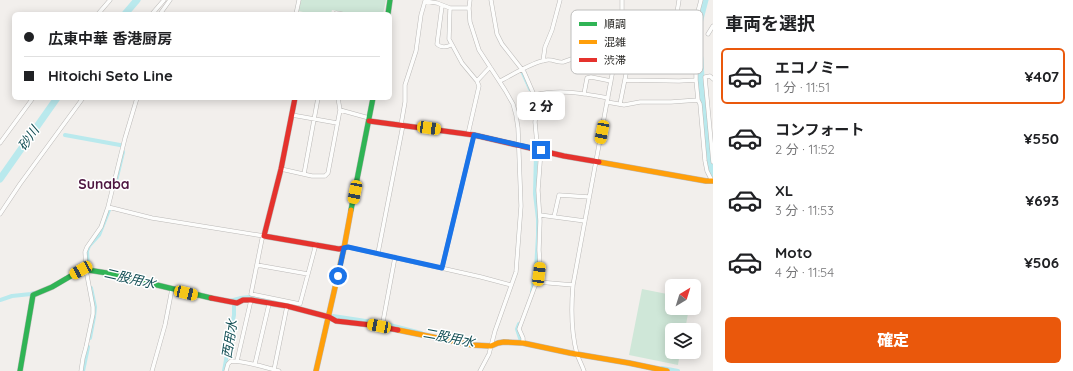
<!DOCTYPE html>
<html lang="ja">
<meta charset="utf-8">
<style>
:root{--surface:#fff;--page:#f6f6f6;--text:#202124;--muted:#757577;--line:#e0e0e0;--accent:#ea580c}
body{margin:0;font-family:Quicksand,"Noto Sans JP",sans-serif;background:var(--page);color:var(--text);height:100vh;display:flex;flex-direction:column;font-size:15px;white-space:nowrap}
*{box-sizing:border-box;margin:0}
p{font-size:13px;color:var(--muted)}
.icon{flex:none;width:22px;height:22px;fill:none;stroke:currentColor;stroke-width:2;stroke-linecap:round;stroke-linejoin:round}
.map{position:relative;flex:1;overflow:hidden}
.details{display:flex;flex-direction:column;background:var(--surface);width:360px}
.details>*{flex:none}
.top-card{position:absolute;left:12px;top:12px;width:380px;height:88px;border-radius:6px;box-shadow:0 2px 10px #0003;display:grid;align-content:center;height:88px;padding:0 12px;background:var(--surface)}
.needle{width:26px;rotate:38deg}
.fabs{position:absolute;left:665px;top:279px;display:grid;gap:8px}
.fabs a{display:grid;place-items:center;width:36px;height:36px;border-radius:6px;background:var(--surface);box-shadow:0 2px 10px #0003;font-size:20px}
.end{position:absolute;width:18px;height:18px;margin:-9px;border:5px solid #1a73e8;background:#fff;box-shadow:0 0 0 2px #fff}
.from{border-radius:50%}
.bubble{position:absolute;height:28px;border-radius:6px;background:var(--surface);box-shadow:0 2px 10px #0003;font-size:13px;font-weight:800;line-height:28px;text-align:center}
.car{position:absolute;width:12px;height:24px;margin:-12px -6px;border-radius:5px;box-shadow:0 0 3px 1px #0007;background:linear-gradient(#f5c518 24%,#345 0 40%,#f5c518 0 76%,#345 0 86%,#f5c518 0)}
.top-card b{display:flex;align-items:center;gap:14px;height:38px;font-size:15px}
.top-card b+b{border-top:1px solid var(--line)}
.top-card i{width:10px;height:10px;background:var(--text)}
ul{padding:0;list-style:none}
li{display:flex;align-items:center;gap:12px;height:56px;margin:0 8px 6px;padding:0 4px;border:2px solid transparent;border-radius:6px}
li div{flex:1}
li b{display:block;font-size:15px}
li em{font-style:normal;font-weight:800}
li.current{border-color:var(--accent)}
li>.icon{width:36px;height:36px;stroke-width:1.5}
h2{padding:0 12px;font-size:18px;line-height:48px}
.primary-button{display:flex;gap:8px;margin-top:auto;padding:8px 12px}
.primary-button a{flex:1;height:46px;border-radius:6px;background:var(--accent);color:#fff;font-size:16px;font-weight:800;line-height:46px;text-align:center}
main{display:flex;flex:1;min-height:0}
.map>svg:first-child{display:block}
</style>
<main>
<div class="map">
<svg width="713" height="371" viewBox="0 0 713 371">
<rect width="100%" height="100%" fill="#f2efec"/>
<path fill="#cfe7d8" d="M301,0H386L383,14H353L332,10L331,14H311L299,11Z
M642,289L672,295V308H689L685,330H672V352H680L678,365L629,355Z"/>
<g fill="none" stroke-linecap="round" stroke-linejoin="round">
<path stroke="#b9e9ed" stroke-width="4" d="M522,71L530,89
M533,98L535,107L534,117
M65,135L120,145
M116,181L123,152
M91,268H88L87,251L89,246L99,235L109,210
M532,291L536,270L538,235V219L535,194L536,153
M0,300L12,296L31,294L34,293
M230,301L241,298L249,297L274,302
M333,316L379,323
M386,324L421,333
M519,324L517,329L521,341
M90,338L94,317L95,307L91,288
M662,368L678,371
M83,371L88,347
M224,371L234,315V306"/>
<path stroke="#b9e9ed" stroke-width="7" d="M705,0L697,31L693,38V41L699,53L700,59L701,79L707,152L709,163L713,174
M125,14L137,0
M0,179L57,98"/>
<defs>
<path id="street" d="M470,0L469,8L470,22L479,50L505,90L513,104L516,115L518,128L521,206L516,272L495,331L489,354L480,371
M491,0L497,34L502,44L524,72L534,95L537,107L535,122L537,144L541,150L538,190L540,221L539,250L540,265L538,282L535,286L519,329L523,338V343
M442,6L437,44C441,48 447,47 451,45
M450,8L449,39L462,63L477,81L479,86L468,134
M98,14L110,0
M152,14L164,0
M160,14L170,0
M296,14L299,0
M335,14L336,13L342,14
M708,34L713,26
M619,38L686,39
M673,38L679,0
M686,39L693,30L701,0
M615,58L696,60
M543,61L545,47L552,30L560,0
M713,79L710,76L705,77L713,162
M625,80L679,81L696,80
M477,81L490,67
M500,81C512,75 534,61 547,60C553,59 558,63 563,62L592,52L613,36L620,35
M584,94L587,78L591,77L611,81
M534,95C559,89 582,93 608,98
M698,100L700,104L705,161L707,171L712,181
M607,102L624,105L640,102H671L698,100L696,80V60L695,55L686,41V39
M620,104L629,59
M340,110L369,118
M292,115L337,123
M401,125L405,102V85L416,51L421,15L425,1L437,3L450,8H469
M0,143L33,98
M281,169L312,176H325L328,173L340,110L338,98
M304,174L318,98
M108,207L152,218L264,236L262,239L251,294L300,304L316,244
M0,214L20,184L83,98
M540,215L585,221
M554,217L559,195L589,197
M344,248L348,247L481,277L511,285
M378,253L403,125
M257,265L308,274
M442,268L474,135
M538,282L573,285
M382,327L395,257
M237,361L251,300
M255,364L269,304
M274,370L287,306
M81,371L83,358L86,347L93,314V307L86,270L85,252L87,247L101,227L108,207L125,138L137,98
M152,371L165,325L172,289
M226,371L228,364L231,361C247,361 263,367 279,371
M584,371C582,365 579,360 577,354C571,332 571,308 573,285L622,21V0"/>
<path id="fast" d="M388,14L390,0
M351,210L373,98
M20,371L33,295L52,287L81,270H88L107,273L211,298"/>
<path id="slow" d="M599,162L706,181H713
M398,330L472,345L491,346L498,343L504,342L523,343L570,353L629,363L667,371
M316,371L344,248L351,210"/>
<path id="jam" d="M295,98L281,169L264,236L339,249L344,248
M369,121L474,135L564,156L599,162
M211,298L237,303L243,300H251L287,306L329,317L336,321L371,325L398,330"/>
</defs>
<use href="#street" stroke="#bbb9b7" stroke-width="4.5"/>
<use href="#fast" stroke="#bbb9b7" stroke-width="6"/>
<use href="#slow" stroke="#bbb9b7" stroke-width="6"/>
<use href="#jam" stroke="#bbb9b7" stroke-width="6"/>
<use href="#street" stroke="#fdfdfc" stroke-width="3.5"/>
<use href="#fast" stroke="#30b455" stroke-width="5"/>
<use href="#slow" stroke="#ff9f0a" stroke-width="5"/>
<use href="#jam" stroke="#e5322d" stroke-width="5"/>
</g>
<g fill="none" stroke-linecap="round" stroke-linejoin="round">
<path stroke="#1a73e8" stroke-width="5" d="M338,276L344,248L348,247L442,268L474,135L541,150"/>
</g>
<g text-anchor="middle" dominant-baseline="central" stroke-width="3" stroke-linejoin="round" paint-order="stroke">
<g font-size="13" font-style="italic" fill="#134f55" stroke="#fff">
<text transform="translate(28 138) rotate(-55)">砂川</text>
<text transform="translate(130 278) rotate(13)">二股用水</text>
<text transform="translate(449 337) rotate(11)">二股用水</text>
<text transform="translate(229 339) rotate(-81)">西用水</text>
</g>
<g font-size="14" font-weight="bold" fill="#4f1742" stroke="#fff">
<text x="104" y="184">Sunaba</text>
</g>
</g>
<rect x="571" y="10" width="132" height="64" rx="6" fill="#fff" stroke="#bebebd" stroke-width="1"/>
<rect x="579" y="22" width="18" height="4" fill="#30b455"/>
<rect x="579" y="40" width="18" height="4" fill="#ff9f0a"/>
<rect x="579" y="58" width="18" height="4" fill="#e5322d"/>
<g font-size="11" fill="#282724">
<text x="604" y="28">順調</text>
<text x="604" y="46">混雑</text>
<text x="604" y="64">渋滞</text>
</g>
</svg>
<div class="fabs">
<a><svg class="needle" viewBox="-14 -14 28 28"><path d="M0-13l5 13h-10z" fill="#e53935"/><path d="M0 13l5-13h-10z" fill="#757577"/></svg></a>
<a><svg class="icon" aria-label="layers" viewBox="0 0 24 24"><path d="M12 4l9 5-9 5-9-5zM3 14l9 5 9-5"/></svg></a>
</div>
<i class="end from" style="left:338px;top:276px"></i>
<i class="end" style="left:541px;top:150px"></i>
<div class="bubble" style="left:517px;top:92px;width:48px">2 分</div>
<i class="car" style="left:429px;top:128px;rotate:98deg"></i>
<i class="car" style="left:602px;top:132px;rotate:191deg"></i>
<i class="car" style="left:355px;top:192px;rotate:191deg"></i>
<i class="car" style="left:81px;top:270px;rotate:241deg"></i>
<i class="car" style="left:539px;top:274px;rotate:7deg"></i>
<i class="car" style="left:186px;top:293px;rotate:103deg"></i>
<i class="car" style="left:379px;top:326px;rotate:281deg"></i>
<div class="top-card">
<b><i class="from"></i>広東中華 香港厨房</b>
<b><i></i>Hitoichi Seto Line</b>
</div>
</div>
<section class="details">
<h2>車両を選択</h2>
<ul>
<li class="current"><svg class="icon" aria-label="car" viewBox="0 0 24 24"><path d="M5 17H2v-5l4-1 3-4h7l3 4 3 1v5h-3M9 17h6M6 11h13"/><circle cx="7" cy="17" r="2"/><circle cx="17" cy="17" r="2"/></svg><div><b>エコノミー</b><p>1 分 · 11:51</p></div><em>¥407</em></li>
<li><svg class="icon" aria-label="car" viewBox="0 0 24 24"><path d="M5 17H2v-5l4-1 3-4h7l3 4 3 1v5h-3M9 17h6M6 11h13"/><circle cx="7" cy="17" r="2"/><circle cx="17" cy="17" r="2"/></svg><div><b>コンフォート</b><p>2 分 · 11:52</p></div><em>¥550</em></li>
<li><svg class="icon" aria-label="car" viewBox="0 0 24 24"><path d="M5 17H2v-5l4-1 3-4h7l3 4 3 1v5h-3M9 17h6M6 11h13"/><circle cx="7" cy="17" r="2"/><circle cx="17" cy="17" r="2"/></svg><div><b>XL</b><p>3 分 · 11:53</p></div><em>¥693</em></li>
<li><svg class="icon" aria-label="car" viewBox="0 0 24 24"><path d="M5 17H2v-5l4-1 3-4h7l3 4 3 1v5h-3M9 17h6M6 11h13"/><circle cx="7" cy="17" r="2"/><circle cx="17" cy="17" r="2"/></svg><div><b>Moto</b><p>4 分 · 11:54</p></div><em>¥506</em></li>
</ul>
<div class="primary-button"><a>確定</a></div>
</section>
</main>
